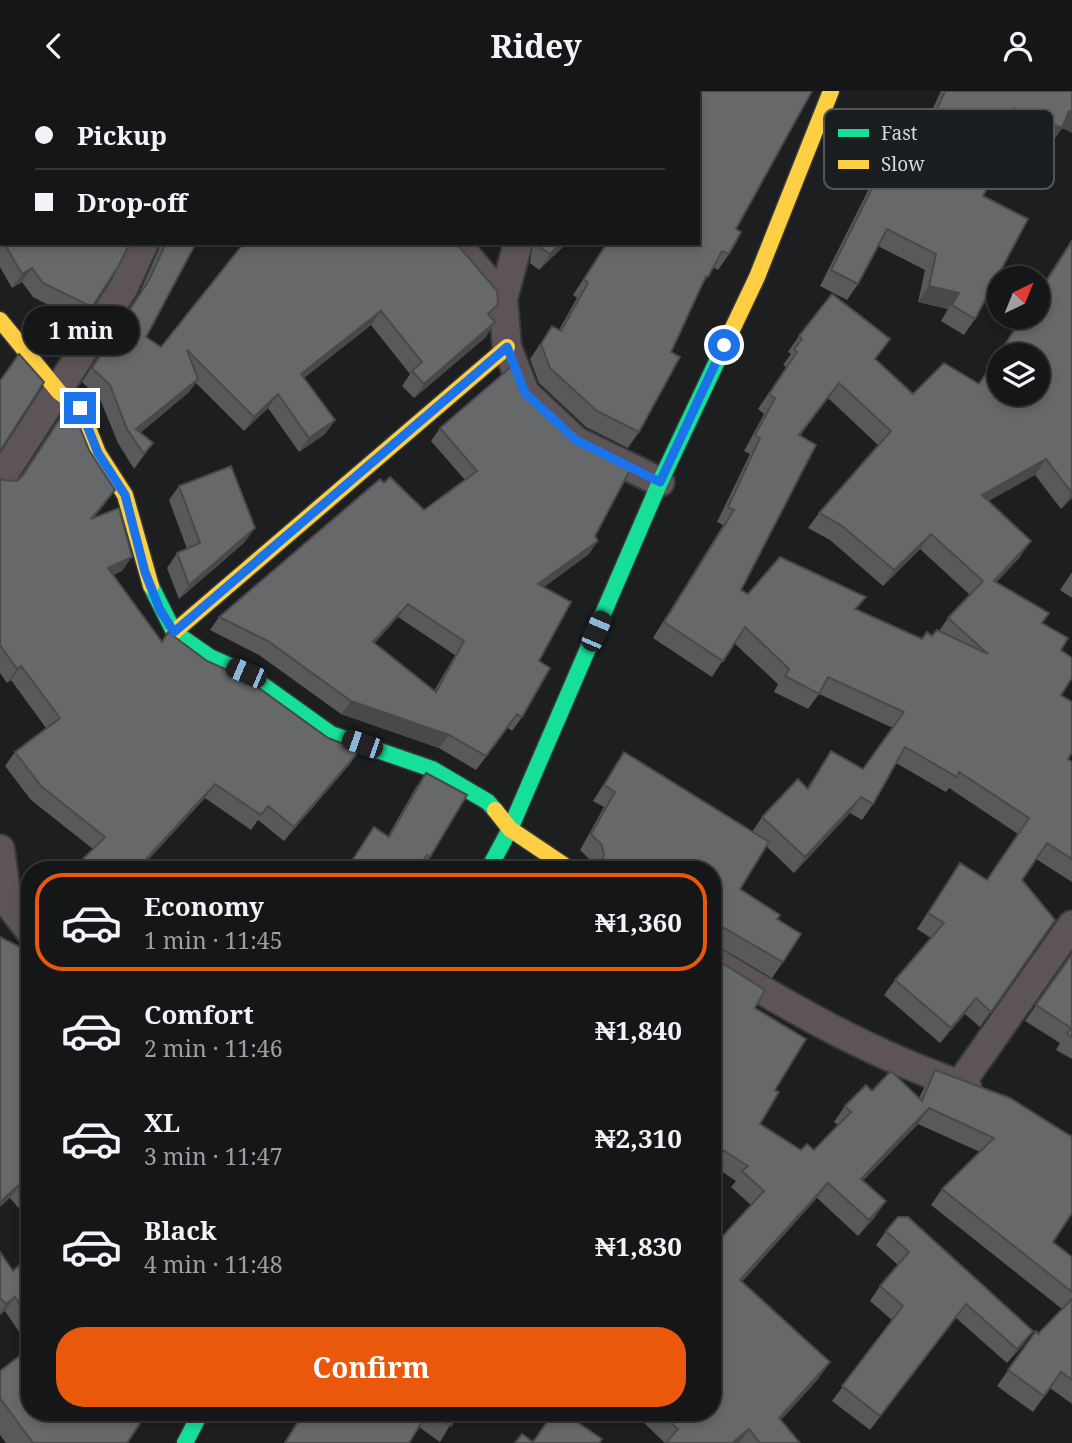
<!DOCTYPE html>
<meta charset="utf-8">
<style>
:root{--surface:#151618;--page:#1e1f21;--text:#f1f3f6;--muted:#9d9fa2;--line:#343537;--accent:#ea580c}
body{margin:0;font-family:"Noto Serif",serif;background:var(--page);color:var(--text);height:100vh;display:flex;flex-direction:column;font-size:26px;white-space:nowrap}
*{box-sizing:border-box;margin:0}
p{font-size:23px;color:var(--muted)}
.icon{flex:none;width:38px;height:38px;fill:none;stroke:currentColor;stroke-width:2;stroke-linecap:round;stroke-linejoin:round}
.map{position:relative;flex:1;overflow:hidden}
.side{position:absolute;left:21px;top:770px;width:700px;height:560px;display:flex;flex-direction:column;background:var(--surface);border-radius:28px;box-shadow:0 4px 10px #0003,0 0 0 2px var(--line)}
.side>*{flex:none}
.banner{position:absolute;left:0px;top:0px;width:700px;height:154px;box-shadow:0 4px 10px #0003,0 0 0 2px var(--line);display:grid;align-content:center;height:154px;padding:0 35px;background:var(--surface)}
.needle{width:46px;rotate:43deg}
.buttons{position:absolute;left:987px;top:175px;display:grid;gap:14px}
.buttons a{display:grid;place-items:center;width:63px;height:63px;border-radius:50%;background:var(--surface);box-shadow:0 4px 10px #0003,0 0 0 2px var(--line);font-size:35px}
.end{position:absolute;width:32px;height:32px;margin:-16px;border:9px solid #1a73e8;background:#fff;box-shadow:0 0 0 4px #fff}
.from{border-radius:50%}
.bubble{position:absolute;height:49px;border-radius:24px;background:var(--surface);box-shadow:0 4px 10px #0003,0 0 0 2px var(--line);font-size:23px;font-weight:700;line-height:49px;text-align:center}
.car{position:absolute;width:21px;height:42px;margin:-21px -10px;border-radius:9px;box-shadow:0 0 5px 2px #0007;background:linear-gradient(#222 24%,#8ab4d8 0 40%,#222 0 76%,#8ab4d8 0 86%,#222 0)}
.banner b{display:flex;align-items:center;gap:24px;height:66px;font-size:26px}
.banner b+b{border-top:2px solid var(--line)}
.banner i{width:18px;height:18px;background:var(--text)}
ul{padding:12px 0 0;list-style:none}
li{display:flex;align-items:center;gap:21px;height:98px;margin:0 14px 10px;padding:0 21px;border:4px solid transparent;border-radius:28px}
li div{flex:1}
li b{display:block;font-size:26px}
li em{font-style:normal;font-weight:700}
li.selected{border-color:var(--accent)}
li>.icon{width:63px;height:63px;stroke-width:1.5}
.button{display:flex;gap:14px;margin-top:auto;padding:14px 35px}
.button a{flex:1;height:80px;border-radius:28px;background:var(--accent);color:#fff;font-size:28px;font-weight:700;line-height:80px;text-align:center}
header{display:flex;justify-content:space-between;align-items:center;height:91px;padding:0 35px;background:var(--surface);font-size:32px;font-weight:700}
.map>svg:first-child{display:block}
</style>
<header><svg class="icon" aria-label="back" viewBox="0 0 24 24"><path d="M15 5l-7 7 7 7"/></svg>Ridey<svg class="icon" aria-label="person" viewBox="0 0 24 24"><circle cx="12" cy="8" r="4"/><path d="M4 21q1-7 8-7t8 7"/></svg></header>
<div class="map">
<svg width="1072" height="1352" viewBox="0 0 1072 1352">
<rect width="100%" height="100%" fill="#1c1e20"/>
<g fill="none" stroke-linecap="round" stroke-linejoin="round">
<defs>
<path id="street" d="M331,0L332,2
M456,152L503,208L507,256L525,302L576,350L660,391
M503,208L518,152
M0,389L124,196L144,152
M0,758L7,810L30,840
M712,869C793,919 877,966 967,996
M960,993L1072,834"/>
<path id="fast" d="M151,495L174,541L210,566L246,582L331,643L432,678L488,711L495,719
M488,779L510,738L660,391L720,264
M185,1352L201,1321"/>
<path id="slow" d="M0,229L59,301L80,317L98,362L125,404L151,495
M720,264L757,186L831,0
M174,541L507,256
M495,719L510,738L571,779"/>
</defs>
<use href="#street" stroke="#373839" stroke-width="32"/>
<use href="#fast" stroke="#373839" stroke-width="19"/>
<use href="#slow" stroke="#373839" stroke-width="19"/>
<use href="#street" stroke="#5d5457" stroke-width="28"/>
<use href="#fast" stroke="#16e098" stroke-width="16"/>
<use href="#slow" stroke="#ffcf43" stroke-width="16"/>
</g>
<path fill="#59595b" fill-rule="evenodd" d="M0,0L2,2V152H130L92,216L82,231L33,206L22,191L12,197L0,176Z
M941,0H1072L1062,37L1051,53L1007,34L995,63L983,105L975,228L964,244L941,230L948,218L918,211L925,179L878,155L858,193L847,209L820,195L899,38L910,22L927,30Z
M736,138L729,163L718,179L713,176L700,198L671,261L639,341L628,357L586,336L539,292L530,268L552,235L559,239L577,207L573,204L607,152Z
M1072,148V407L1061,418L1035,384L988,410L1020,466L996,491L1042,532L1061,559V604L1068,668L1072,671V791L1036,768L1022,789L1055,829L980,936L965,923L940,952L884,904L895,889L931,847L917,838L960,772L987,789L1018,743L949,697L946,701L896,672L873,713L862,729L850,722L794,782L766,755L740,798L777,828L783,871L772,887L713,852L712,853V779H592L591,770L580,759L604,716L593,710L624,661L752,741L762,726L807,697L831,660L863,678L893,637L819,603L808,618L774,601L778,593L734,552L712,586L653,547L723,434L717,431L750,363L744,360L764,323L758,318L786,276L783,274L791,263L788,261L799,245L876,268L913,303L979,293L1022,226H1038V201ZM828,307L878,354L819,422L808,437L830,449L883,495L920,458L970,504L948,527L939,540L932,545L922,548L857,519L748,503L741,499L800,345Z
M159,152H196L146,246L161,256L244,152L498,213L490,225L486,246L414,307L402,295L410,283L371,234L304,287L335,329L325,343L299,361L268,317L244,340L196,292L188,302L140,342L153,352L134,378L118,352L100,308L82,291L139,203L159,158Z
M533,152H567L539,179L530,172Z
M523,300L595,445L589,463L544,496L539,570L522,626L512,640L508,637L476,679L439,657L341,623L259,564L210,539L219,526L384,392L424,419L465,389L431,350L440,337ZM398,526L455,564L434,600L375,552Z
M69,314L89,359L115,399L93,427L122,480L113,484L162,550L168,541L350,673L284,750L258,729L251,739L205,707L139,779H72L93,758L31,709L5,675L15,661L46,637L11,589L7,592L0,582V387L2,389L17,390L22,386Z
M179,395L245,451L179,508L167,477L177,462L187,458L169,409Z
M1072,481V507L1060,499Z
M426,682L430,766L422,779L417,778L388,745L416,696Z
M30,861V1130L10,1107Z
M1072,863V968L1056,959L1060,952L1025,930Z
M712,864L755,917L775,999L760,1033L801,1059H814L838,1034L834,1031L845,1015L872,1000L919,1007L925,995L935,979L1010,1007L1053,1151L1072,1166V1313L1050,1297L1033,1321L997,1295L1036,1240L1038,1243L1062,1218L931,1114L942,1098L980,1061L918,1033L863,1090L875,1126L858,1145L817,1107L742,1191L819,1287L781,1329L800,1352H665L633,1321H712L723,1145L751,1114L731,1096L736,1090L712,1074Z
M886,1140L1033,1240L1023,1254L1007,1272L956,1227L870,1339L832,1310L892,1229L870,1210L880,1195L898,1174L876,1154Z
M0,1161L13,1180L30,1165V1257L5,1220L0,1224Z
M0,1280L127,1352H6L0,1344Z
M303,1321H458L440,1351L419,1336L409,1352H284Z"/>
<path fill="#48494a" d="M1014,17L1069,20L1072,21V42L1062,37L1051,53L1003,33Z
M561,152H567L539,179L550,163Z
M32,177L22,191L12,197L22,183Z
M929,195L959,202L948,218L918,211Z
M381,220L371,234L291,297L301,283Z
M495,231L486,246L414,307L424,293Z
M198,288L188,302L133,347L136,338Z
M839,292L828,307L788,360L799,344Z
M278,303L268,317L244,340L254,326Z
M335,329L325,343L299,361L309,347Z
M1046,368L1035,384L971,420L982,404Z
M115,399L105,413L81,443L91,428Z
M1072,402V407L1061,418Z
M255,437L245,451L179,508L189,494Z
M931,443L920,458L883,495L894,479Z
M598,450L589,463L529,507L538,493Z
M1031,450L1020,466L983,506L994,490Z
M132,466L122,480L98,491L108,477Z
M408,513L398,526L363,565L373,551Z
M21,575L11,589L7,592L17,578Z
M351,610L449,644L439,657L341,623Z
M360,659L350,673L284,750L294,736Z
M215,693L205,707L139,779H136Z
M861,706L850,722L794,782L805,766Z
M724,837L713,852L712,853V843Z
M976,907L965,923L940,952L951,937Z
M929,1017L918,1033L850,1103L861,1088Z
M828,1092L817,1107L729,1205L740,1189Z
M20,1093L10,1107L0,1116V1111Z
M886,1110L875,1126L858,1145L869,1129Z
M15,1206L5,1220L0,1224V1222L6,1213Z
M966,1213L956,1227L870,1339L880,1325Z
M1033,1240L1023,1254L1007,1272L1017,1258Z
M830,1271L819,1287L768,1343L779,1327Z
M749,1338L739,1352H732Z"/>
<path fill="#67686a" stroke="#48494a" stroke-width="2" fill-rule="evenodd" d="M0,0H179L181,2H2V148L0,145Z
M199,0H299L298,2H197Z
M407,0H560L565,2H407Z
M575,0H621L623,2H572Z
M625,0H812L736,138L741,141L729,163L722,160L708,186L706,185L671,261L680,266L639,341L597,320L550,277L541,253L552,235L561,240L588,192L584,188L607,152H698V2H624Z
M945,0H1072V21L1069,20L1062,37L1014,17L995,63L1002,67L983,105L1028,128L975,228L952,214L959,202L929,195L936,163L887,138L858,193L831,179L910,22L931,32Z
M1072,150V402L1046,368L982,404L1031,450L994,490L1049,522L1042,532L1068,547L1061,559L1072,567V587L1061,604L1072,611V661L1068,668L1072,671V768L1047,752L1022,789L1055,829L991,921L976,907L951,937L895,889L944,832L928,822L960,772L987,789L1029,727L959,681L957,686L905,656L873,713L861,706L805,766L762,726L798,688L808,698L831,660L863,678L904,621L828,586L819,603L785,585L789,578L745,536L723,570L664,531L734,419L728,416L760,347L755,344L775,307L769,303L797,261L794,258L802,248L799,245L832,203L890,248L875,268L913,303L944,272L979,293L1023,226H1038V203ZM999,264H1038V303H999ZM839,292L891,340L819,422L841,434L894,479L931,443L983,490L948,527L988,563L937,539L932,545L927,541L922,548L855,518L866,506L780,466L748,503L741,499L816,354L799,344Z
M4,152H130L119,174L92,216L43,192L32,177L22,183Z
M166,152H196L146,246L161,256L244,152H456L497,200L498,213L488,223L495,231L424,293L412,280L422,271L381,220L301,283L335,329L309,347L278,303L254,326L187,259L198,288L136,338L153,352L144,363L127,338L110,294L92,277L149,189Z
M542,152H561L550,163L541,157Z
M19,263L44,291L0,360V290Z
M512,275L523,300L574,349L631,377L595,445L598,450L538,493L571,511L539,570L550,577L522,626L517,623L486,665L449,644L351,610L268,550L219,526L380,388L384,392L390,386L424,419L477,380L440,337ZM408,513L464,550L436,601L373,551Z
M69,314L72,317L89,359L115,399L91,428L119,417L132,466L108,477L162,551L168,541L207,570L245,587L328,647L360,659L294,736L268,715L261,724L215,693L136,779H72L105,746L41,695L15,661L60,627L21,575L17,578L0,554V387L2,389L17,390L23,384Z
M231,375L255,437L189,494L177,462L200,452L179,395Z
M624,661L769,751L740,798L780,824L777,828L801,843L783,871L724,837L712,843V779H594L600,775L604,765L602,754L591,743L615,701L604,694Z
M426,682L467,704L430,766L427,764L417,779H346L374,736L389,746Z
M0,846L30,861V888L29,889L30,890V1104L20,1093L0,1111Z
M1072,863V946L1067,943L1071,937L1036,914Z
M712,864L714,867L765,899L755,917L806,948L775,999L779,1001L760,1033L801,1059L807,1053L814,1059L851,1021L845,1015L866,994L872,1000L891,980L922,1010L935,979L1010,1007L1072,1046V1122L1053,1151L1072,1166V1201L942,1098L994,1047L929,1017L861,1088L886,1110L869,1129L828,1092L740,1189L830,1271L779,1327L800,1352H760L749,1338L732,1352H666L678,1338L660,1321H712V1136L723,1145L764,1100L742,1080L748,1075L712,1052Z
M898,1126H908L1033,1240L1017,1258L966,1213L880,1325L842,1295L903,1215L880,1195L909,1161L886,1140Z
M0,1161L13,1180L30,1165V1228L15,1206L6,1213L0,1207Z
M1072,1208V1289L1061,1281L1044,1305L1008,1279L1036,1240L1038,1243Z
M30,1257V1321H133L143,1328L127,1352H33L0,1307V1280Z
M304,1321H428L409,1352H285Z
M430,1321H458L451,1335Z
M554,1321H562L602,1348L599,1352H515L522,1343L533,1351Z"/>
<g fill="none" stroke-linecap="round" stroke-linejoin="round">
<path stroke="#1a73e8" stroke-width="9" d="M80,317L98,362L125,404L145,481L160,519L174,541L507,256L525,302L576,349L660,391L724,254"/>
</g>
<rect x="824" y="18" width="230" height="80" rx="10" fill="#1b1e21" stroke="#535659" stroke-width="2"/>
<rect x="838" y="38" width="31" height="8" fill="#16e098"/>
<rect x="838" y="69" width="31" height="9" fill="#ffcf43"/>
<g font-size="19" fill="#d7d9db">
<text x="881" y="49">Fast</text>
<text x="881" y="80">Slow</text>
</g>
</svg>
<div class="buttons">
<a><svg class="needle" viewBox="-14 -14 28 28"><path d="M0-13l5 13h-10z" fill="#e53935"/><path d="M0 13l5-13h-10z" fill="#9d9fa2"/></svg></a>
<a><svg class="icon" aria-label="layers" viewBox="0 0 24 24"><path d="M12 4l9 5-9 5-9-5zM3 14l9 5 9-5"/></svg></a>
</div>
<i class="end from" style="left:724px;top:254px"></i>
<i class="end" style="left:80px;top:317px"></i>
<div class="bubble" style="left:23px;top:215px;width:116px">1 min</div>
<i class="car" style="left:596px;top:540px;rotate:23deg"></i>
<i class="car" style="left:246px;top:582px;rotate:293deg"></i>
<i class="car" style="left:362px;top:653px;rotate:289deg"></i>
<div class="banner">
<b><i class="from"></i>Pickup</b>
<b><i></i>Drop-off</b>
</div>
<section class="side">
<ul>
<li class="selected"><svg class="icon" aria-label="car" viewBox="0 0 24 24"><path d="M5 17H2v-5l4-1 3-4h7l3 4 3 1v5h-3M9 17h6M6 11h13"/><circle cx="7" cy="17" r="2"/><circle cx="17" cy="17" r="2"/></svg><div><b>Economy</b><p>1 min · 11:45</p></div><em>₦1,360</em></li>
<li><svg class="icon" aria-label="car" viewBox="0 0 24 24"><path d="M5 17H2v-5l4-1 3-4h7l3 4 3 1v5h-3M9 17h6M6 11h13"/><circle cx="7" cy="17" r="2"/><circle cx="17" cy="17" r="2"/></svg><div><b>Comfort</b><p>2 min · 11:46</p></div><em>₦1,840</em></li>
<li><svg class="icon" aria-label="car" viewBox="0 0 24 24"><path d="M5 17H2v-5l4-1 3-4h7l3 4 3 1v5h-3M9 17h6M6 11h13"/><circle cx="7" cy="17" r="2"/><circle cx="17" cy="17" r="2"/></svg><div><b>XL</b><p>3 min · 11:47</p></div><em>₦2,310</em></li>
<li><svg class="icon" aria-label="car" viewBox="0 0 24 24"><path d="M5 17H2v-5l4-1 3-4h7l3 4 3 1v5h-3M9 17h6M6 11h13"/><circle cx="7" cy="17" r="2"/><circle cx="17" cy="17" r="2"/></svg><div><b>Black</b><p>4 min · 11:48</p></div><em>₦1,830</em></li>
</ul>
<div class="button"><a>Confirm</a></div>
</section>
</div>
